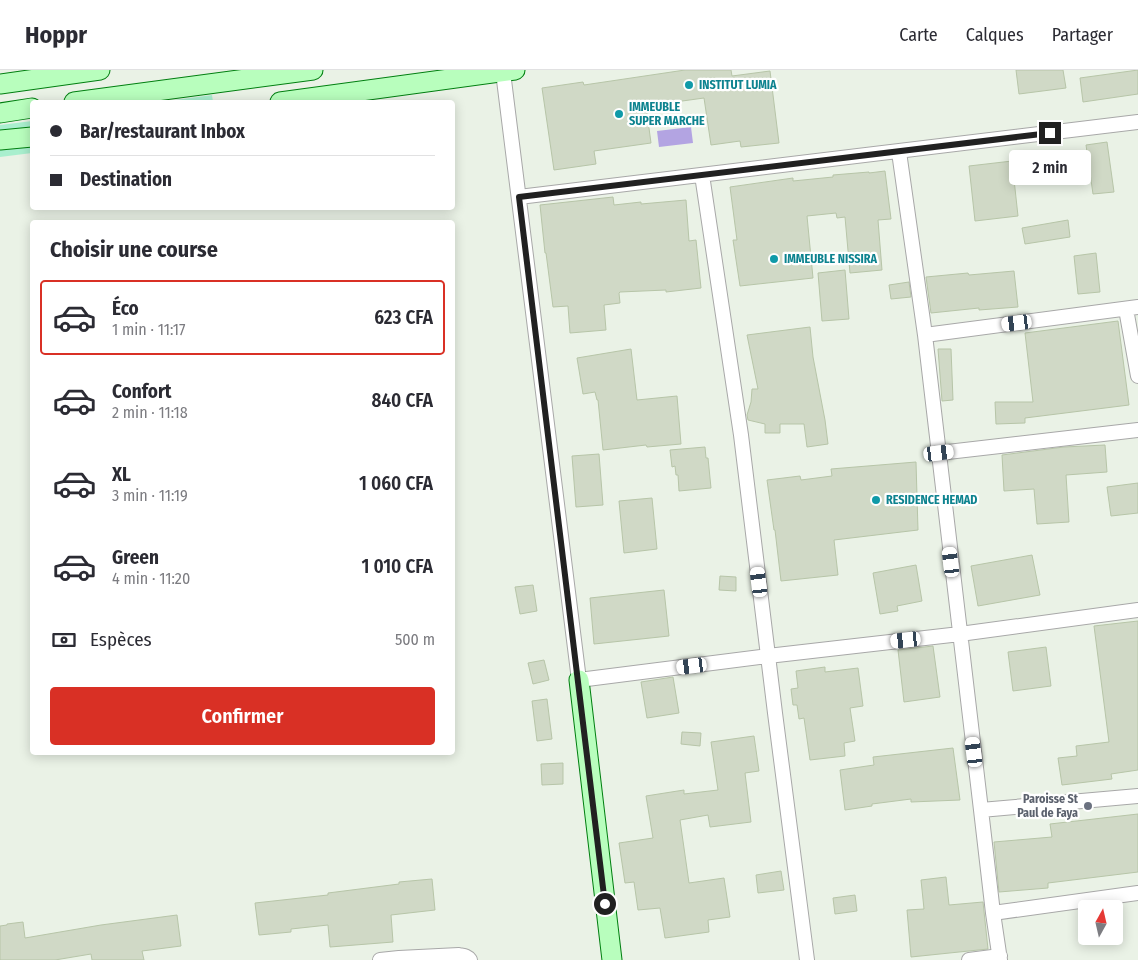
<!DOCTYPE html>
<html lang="fr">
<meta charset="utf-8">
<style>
:root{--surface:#fff;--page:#f2f2f3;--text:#2b2b33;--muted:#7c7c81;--line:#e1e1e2;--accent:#d93025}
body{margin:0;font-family:"Fira Sans Condensed",sans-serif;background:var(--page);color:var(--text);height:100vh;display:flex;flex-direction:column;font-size:19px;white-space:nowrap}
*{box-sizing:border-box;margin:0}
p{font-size:16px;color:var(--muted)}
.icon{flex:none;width:28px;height:28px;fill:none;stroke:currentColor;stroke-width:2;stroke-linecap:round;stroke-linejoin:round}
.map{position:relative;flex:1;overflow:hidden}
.side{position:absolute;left:30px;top:150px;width:425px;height:535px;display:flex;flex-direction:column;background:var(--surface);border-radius:5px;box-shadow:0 2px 12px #0003}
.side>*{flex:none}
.banner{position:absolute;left:30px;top:30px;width:425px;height:110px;border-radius:5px;box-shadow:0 2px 12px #0003;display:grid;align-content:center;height:110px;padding:0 20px;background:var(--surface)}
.needle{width:32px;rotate:8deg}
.controls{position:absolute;left:1078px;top:830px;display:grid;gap:10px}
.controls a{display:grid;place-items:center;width:45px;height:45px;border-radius:5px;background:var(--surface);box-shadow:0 2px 12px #0003;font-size:25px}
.end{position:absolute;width:22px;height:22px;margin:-11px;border:6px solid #212121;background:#fff;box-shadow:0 0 0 2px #fff}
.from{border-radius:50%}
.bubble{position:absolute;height:35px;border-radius:5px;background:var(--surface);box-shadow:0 2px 12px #0003;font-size:16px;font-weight:600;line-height:35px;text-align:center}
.car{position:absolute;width:15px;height:30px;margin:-15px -8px;border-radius:6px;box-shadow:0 0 4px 1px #0007;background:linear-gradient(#fff 24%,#345 0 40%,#fff 0 76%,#345 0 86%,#fff 0)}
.banner b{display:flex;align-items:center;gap:18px;height:48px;font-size:19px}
.banner b+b{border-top:1px solid var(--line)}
.banner i{width:12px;height:12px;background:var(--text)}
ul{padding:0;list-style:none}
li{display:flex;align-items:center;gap:15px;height:75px;margin:0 10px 8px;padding:0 10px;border:2px solid transparent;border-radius:5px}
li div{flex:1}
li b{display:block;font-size:19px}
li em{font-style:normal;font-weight:600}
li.active{border-color:var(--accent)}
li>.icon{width:45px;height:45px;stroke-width:1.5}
h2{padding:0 20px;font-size:22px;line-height:60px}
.pay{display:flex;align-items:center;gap:12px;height:55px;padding:0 20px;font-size:19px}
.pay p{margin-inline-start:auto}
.cta{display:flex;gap:10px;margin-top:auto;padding:10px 20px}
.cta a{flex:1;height:58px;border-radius:5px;background:var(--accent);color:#fff;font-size:20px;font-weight:600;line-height:58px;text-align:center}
header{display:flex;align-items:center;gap:30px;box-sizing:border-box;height:70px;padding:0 25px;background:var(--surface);border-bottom:1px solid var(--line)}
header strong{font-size:24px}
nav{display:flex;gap:28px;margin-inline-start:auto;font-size:18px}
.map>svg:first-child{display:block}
</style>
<header>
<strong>Hoppr</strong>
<nav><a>Carte</a><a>Calques</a><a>Partager</a></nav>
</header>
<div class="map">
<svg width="1138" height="890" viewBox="0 0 1138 890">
<rect width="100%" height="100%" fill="#eaf2e6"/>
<path fill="#a9efce" d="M212,25L213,32H160Z
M32,51V83L0,87V55Z"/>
<path fill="#b3a4e2" d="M691,57L693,73L659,77L657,61Z"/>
<path fill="#d0d9c6" stroke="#b7c5a8" d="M685,0H731L732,6L770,1L779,73L741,77L740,71L711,75L704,28L646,36L651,73L594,81L596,94L554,100L542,18L583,12L584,15Z
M1016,0H1063L1066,18L1019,24Z
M1138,0V24L1083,32L1080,8Z
M1107,72L1114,122L1093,124L1086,75Z
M1012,91L1018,146L975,151L969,96Z
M885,101L891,149L878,150L882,200L850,203L845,147L837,148L836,143L807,146L813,208L740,216L733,170H737L730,117L793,108V111L833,107V105L869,102V103Z
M613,127L614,135L641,132V134L686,130L689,171L696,170L701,218L666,222V220L620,222L619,223L620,233L604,235L606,260L570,263L568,236L553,237L546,183H545L540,135Z
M1068,150L1070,167L1025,174L1022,158Z
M1096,183L1100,222L1078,224L1074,186Z
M845,200L849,249L822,251L818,203Z
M1014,201L1018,237L979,240V238L931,243L926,207L968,203L969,205Z
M909,212L911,227L891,229L889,215Z
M1118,251L1129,335L1025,348V353L996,354L995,332H1033L1025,263Z
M810,257L813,287L825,350L828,374L807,377L804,354H780V363H765V354L748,350L747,345L751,332L752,319H758L747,265Z
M631,279L637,330L677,326L681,374L647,377L646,375L603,380L598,330H597L595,322L583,324L577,288Z
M938,279H951L953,330L942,331Z
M1105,375L1107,402L1066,405L1069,452L1037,454L1034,419L1004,421L1002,385L1064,377Z
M705,377L706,388H708L711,418L679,421L678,405H676L675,396L672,397L670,380Z
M599,384L603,435L576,437L572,386Z
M916,392L918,460L834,470L838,505L781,511L775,460H774L767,410L800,406L801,410L832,406L831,399Z
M1138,413V443L1111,446L1107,417Z
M652,428L657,479L624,483L619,431Z
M1032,485L1040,525L978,536L971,496Z
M916,495L922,531L897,536L898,541L880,544L873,503Z
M720,506L736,507V521L719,520Z
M533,515L537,541L520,544L515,517Z
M664,520L669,566L594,574L590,528Z
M1138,551V700L1111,704L1112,709L1062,715L1058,688L1077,686L1076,676L1109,672L1094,556Z
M933,576L940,627L904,632L898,580Z
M1046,577L1051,616L1013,621L1008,582Z
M544,590L549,610L533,614L528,593Z
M825,597V602L858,598L863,636L850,638L855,671L844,673L845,686L810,690L804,648L799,649L797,635H793L791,619L798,618L796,601Z
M673,607L679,643L647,648L641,612Z
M547,629L552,669L537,671L532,631Z
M682,662L701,663L700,676L681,674Z
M754,666L759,701L745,703L751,752L710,757L708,745L680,750L689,813L724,808L730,847L708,850L709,862L665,868L660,838L638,840L634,812L625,813L619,773L653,768L646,726L684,720V724L718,720L711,672Z
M953,678L960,730L911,732V729L872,734V736L845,740L840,700L874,695L873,687Z
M563,693V714L542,715L541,694Z
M1138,744V802L1048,813V818L999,822L994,772L1052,767L1050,754Z
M781,801L784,820L758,823L756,805Z
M946,807L949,835L983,832L988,879L911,887L907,840L924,839L921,810Z
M432,809L435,840L391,845L393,872L330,877L328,855L291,859V862L259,865L255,833L328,825V823L399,814V812Z
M855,825L857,841L835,844L833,828Z
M177,845L181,876L142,881L144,890H92L91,884L55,890H0V856L7,855V854L23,852L25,868L101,855Z"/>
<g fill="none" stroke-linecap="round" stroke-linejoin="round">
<defs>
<path id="street" d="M503,2L579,610L768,586L960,564L1138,540
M899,82L925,265L981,740L993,843L1000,890
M702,105L741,365L775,643L807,890
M519,127L1138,52
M1126,239L1138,306
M925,265L1138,237
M939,383L1138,360
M981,740L1138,726
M993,843L1138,823
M380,890L399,888L459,885C464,886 467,886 470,890
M969,890L1000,886"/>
<path id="secondary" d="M0,14L100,0
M74,32L313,0
M280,32L515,0
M0,43L32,38
M0,70L32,67
M579,610L612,890"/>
</defs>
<use href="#street" stroke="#a8a8a8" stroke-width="16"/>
<use href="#secondary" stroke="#007f10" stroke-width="21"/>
<use href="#street" stroke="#fff" stroke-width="14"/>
<use href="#secondary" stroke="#b8febd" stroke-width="19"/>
</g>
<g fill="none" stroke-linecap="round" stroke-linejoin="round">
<path stroke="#212121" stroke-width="6" d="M605,834L519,127L1050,63"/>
</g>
<g fill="#0f9aa8" stroke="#fff" stroke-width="2">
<circle cx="689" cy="15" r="5"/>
<circle cx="619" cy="44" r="5"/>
<circle cx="774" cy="189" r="5"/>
<circle cx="876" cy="430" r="5"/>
</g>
<circle fill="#6b7280" stroke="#fff" stroke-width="2" cx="1088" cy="736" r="5"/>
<g text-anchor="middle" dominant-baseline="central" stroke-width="4.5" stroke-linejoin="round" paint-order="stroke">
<g font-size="12" font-weight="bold" fill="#0d838f" stroke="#fff" text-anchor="start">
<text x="699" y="15">INSTITUT LUMIA</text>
<text x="629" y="37">IMMEUBLE<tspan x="629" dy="14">SUPER MARCHE</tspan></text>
<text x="784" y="189">IMMEUBLE NISSIRA</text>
<text x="886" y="430">RESIDENCE HEMAD</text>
</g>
<g font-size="12" font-weight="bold" fill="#5b616d" stroke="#fff" text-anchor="end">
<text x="1078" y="729">Paroisse St<tspan x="1078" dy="14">Paul de Faya</tspan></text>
</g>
</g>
</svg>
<div class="controls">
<a><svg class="needle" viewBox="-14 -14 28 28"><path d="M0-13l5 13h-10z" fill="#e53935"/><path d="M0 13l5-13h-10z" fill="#7c7c81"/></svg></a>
</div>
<i class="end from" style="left:605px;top:834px"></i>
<i class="end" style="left:1050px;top:63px"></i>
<div class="bubble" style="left:1009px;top:80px;width:82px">2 min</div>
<i class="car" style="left:1017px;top:253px;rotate:263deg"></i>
<i class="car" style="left:939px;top:383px;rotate:83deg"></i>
<i class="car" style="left:951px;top:492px;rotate:353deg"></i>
<i class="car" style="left:759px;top:512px;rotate:353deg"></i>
<i class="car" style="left:906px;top:570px;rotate:264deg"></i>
<i class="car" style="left:692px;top:596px;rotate:263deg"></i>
<i class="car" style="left:974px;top:682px;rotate:353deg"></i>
<div class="banner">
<b><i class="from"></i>Bar/restaurant Inbox</b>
<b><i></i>Destination</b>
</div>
<section class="side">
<h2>Choisir une course</h2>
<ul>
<li class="active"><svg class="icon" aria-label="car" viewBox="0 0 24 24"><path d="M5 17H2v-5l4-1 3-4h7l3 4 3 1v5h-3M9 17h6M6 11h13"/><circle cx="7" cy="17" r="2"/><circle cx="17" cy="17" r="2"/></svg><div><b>Éco</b><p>1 min · 11:17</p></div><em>623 CFA</em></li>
<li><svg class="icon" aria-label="car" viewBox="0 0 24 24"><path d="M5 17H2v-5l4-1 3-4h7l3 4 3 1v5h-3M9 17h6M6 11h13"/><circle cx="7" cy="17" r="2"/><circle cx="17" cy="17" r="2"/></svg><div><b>Confort</b><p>2 min · 11:18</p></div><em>840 CFA</em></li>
<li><svg class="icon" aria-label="car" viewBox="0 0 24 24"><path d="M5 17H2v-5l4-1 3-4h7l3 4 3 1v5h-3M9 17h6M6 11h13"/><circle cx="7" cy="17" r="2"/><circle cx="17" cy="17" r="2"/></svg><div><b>XL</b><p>3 min · 11:19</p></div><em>1 060 CFA</em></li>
<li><svg class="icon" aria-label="car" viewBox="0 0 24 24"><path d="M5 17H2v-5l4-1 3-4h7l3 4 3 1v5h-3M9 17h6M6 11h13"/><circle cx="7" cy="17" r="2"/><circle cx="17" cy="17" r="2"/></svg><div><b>Green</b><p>4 min · 11:20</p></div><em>1 010 CFA</em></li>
</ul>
<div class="pay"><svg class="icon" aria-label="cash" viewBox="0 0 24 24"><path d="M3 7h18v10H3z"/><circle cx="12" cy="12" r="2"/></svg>Espèces<p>500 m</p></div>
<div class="cta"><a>Confirmer</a></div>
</section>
</div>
